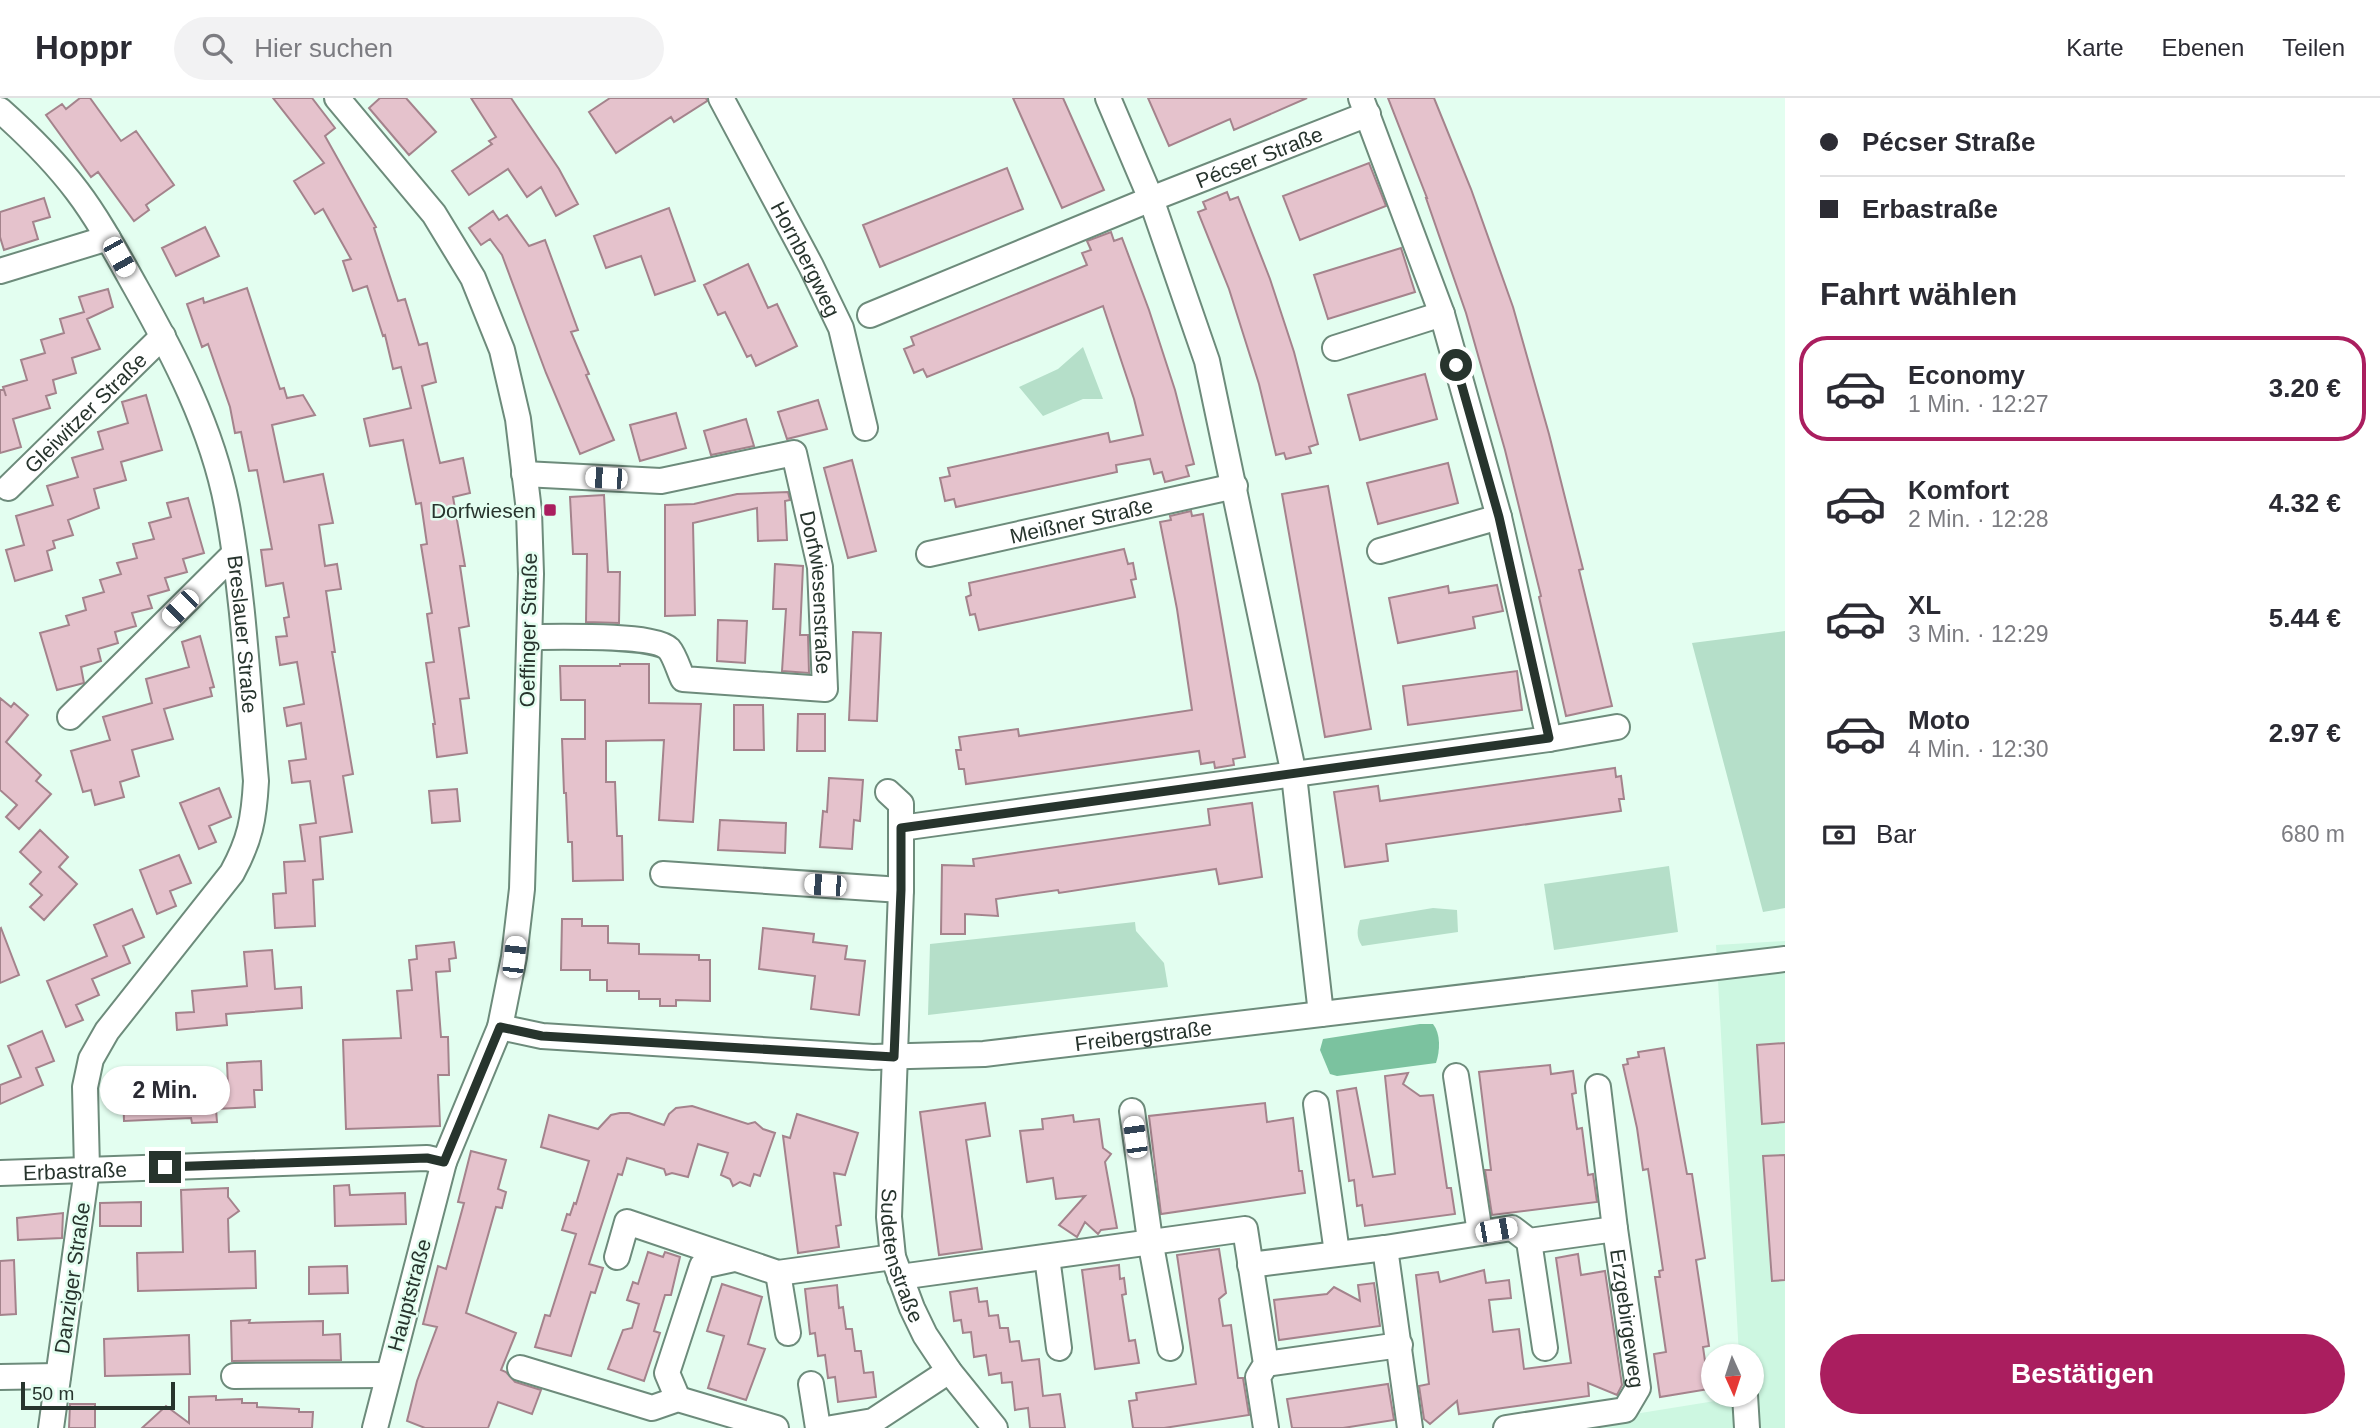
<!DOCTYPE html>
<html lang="de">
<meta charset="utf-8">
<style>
:root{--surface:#fff;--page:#f2f2f3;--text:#2b2b33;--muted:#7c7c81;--line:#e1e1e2;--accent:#aa1e5f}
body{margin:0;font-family:Helvetica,sans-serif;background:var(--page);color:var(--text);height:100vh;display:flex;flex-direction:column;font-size:26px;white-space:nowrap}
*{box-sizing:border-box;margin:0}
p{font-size:23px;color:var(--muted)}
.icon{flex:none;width:38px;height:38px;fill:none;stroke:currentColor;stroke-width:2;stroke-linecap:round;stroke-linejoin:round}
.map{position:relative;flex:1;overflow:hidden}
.sheet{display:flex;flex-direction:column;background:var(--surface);width:595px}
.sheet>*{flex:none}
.hud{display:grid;align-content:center;height:154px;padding:0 35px;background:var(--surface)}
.needle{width:46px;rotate:177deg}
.buttons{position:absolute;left:1701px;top:1246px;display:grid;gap:14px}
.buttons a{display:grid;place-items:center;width:63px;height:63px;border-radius:50%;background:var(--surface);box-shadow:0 2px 5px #0004;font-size:35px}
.scale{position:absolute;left:21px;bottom:18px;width:154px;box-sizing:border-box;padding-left:7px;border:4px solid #27342d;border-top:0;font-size:19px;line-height:24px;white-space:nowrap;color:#27342d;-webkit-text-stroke:5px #e3fef0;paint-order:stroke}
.end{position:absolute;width:32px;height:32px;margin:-16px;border:9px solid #27342d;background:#fff;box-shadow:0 0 0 4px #fff}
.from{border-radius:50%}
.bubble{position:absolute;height:49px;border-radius:24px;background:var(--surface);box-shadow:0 2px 5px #0004;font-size:23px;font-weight:700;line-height:49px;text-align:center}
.car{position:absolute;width:21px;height:42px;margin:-21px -10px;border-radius:9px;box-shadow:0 0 5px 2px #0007;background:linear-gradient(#fff 24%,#345 0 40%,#fff 0 76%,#345 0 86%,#fff 0)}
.hud b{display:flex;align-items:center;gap:24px;height:66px;font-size:26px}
.hud b+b{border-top:2px solid var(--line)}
.hud i{width:18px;height:18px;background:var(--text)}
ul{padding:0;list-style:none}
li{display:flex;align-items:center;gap:21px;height:105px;margin:0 14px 10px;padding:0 21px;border:4px solid transparent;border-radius:28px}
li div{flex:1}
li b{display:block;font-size:26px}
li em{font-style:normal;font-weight:700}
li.selected{border-color:var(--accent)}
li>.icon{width:63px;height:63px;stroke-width:1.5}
h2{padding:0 35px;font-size:32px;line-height:84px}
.pay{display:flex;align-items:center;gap:18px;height:77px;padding:0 35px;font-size:26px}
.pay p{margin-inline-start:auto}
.cta{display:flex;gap:14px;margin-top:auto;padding:14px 35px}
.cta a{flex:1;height:80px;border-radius:42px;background:var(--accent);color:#fff;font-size:28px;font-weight:700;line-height:80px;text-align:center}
header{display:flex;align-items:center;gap:42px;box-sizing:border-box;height:98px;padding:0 35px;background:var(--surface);border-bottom:2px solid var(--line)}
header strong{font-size:33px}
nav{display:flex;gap:38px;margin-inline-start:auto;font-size:24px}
.search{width:490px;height:63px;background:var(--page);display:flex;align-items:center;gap:18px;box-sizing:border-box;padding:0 24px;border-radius:38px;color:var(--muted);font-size:26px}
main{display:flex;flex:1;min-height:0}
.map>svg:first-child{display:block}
</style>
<header>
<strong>Hoppr</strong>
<div class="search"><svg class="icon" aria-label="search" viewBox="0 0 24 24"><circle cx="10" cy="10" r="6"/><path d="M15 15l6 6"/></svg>Hier suchen</div>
<nav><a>Karte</a><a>Ebenen</a><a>Teilen</a></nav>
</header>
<main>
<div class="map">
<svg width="1785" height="1330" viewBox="0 0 1785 1330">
<rect width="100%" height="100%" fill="#e3fef0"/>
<path fill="#cdf7e1" d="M1785,843V1330H1548L1752,1297V1258H1739L1716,847Z"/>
<path fill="#b5dfc9" d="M1083,249L1103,301H1083L1043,318L1019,289L1058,271Z
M1785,533V810L1763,814L1692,545Z
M1669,768L1678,834L1554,852L1544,786Z
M1433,810L1457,812L1458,834L1362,848C1356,839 1357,832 1360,822Z
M1135,824L1136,833L1164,865L1168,889L928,917L930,846Z"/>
<path fill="#7bc29f" d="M1420,926H1433C1441,936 1440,953 1436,965L1337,978L1330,976L1320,952L1323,941Z"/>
<path fill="#e5c2cc" stroke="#a4838c" stroke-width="2" d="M80,0H90L121,43L136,33L174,87L146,107L149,112L134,123L98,74L91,79L46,17L62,6L66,11Z
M273,0H312L335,30L325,38L376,129L374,130L398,203L405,201L419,247L427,245L436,284L422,288L440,365L463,360L470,395L453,399L465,468H460L469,528L459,530L469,600L460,601L467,655L437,659L433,626H435L426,565L434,564L427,516L432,515L421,447L427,446L421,405L416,406L403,342L370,348L364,321L411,310L401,269L393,271L385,237L383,238L367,188L353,193L343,163L351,161L323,111L315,116L294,83L324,65Z
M380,0H406L436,34L409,57L369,10Z
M471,0H511L559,71L578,106L556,118L541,89L527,99L508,71L469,97L452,73L492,46L489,43L496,39Z
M610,0H706L707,3L674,24L671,19L616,55L589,14Z
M1013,0H1063L1104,92L1062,110Z
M1148,0H1307L1234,32L1230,21L1169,48Z
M1388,0H1434L1471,91L1513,209L1549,336L1583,471L1579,472L1612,608L1566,618L1539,499L1541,498L1505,352L1466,215L1426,100H1427Z
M1369,65L1386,108L1300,142L1283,98Z
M1007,70L1023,111L880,169L863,127Z
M1227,94L1230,102L1238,99L1270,181L1294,254L1318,346L1309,349L1311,355L1286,361L1284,355L1276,357L1259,286L1229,191L1198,114L1206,111L1203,104Z
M44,100L50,119L33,124L38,141L4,152L0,139V114Z
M669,110L695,183L655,197L641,158L606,170L594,138Z
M493,113L499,122L507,117L529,148L545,142L578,232L571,234L589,276L586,277L614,342L580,356L546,275L502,157L490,141L481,147L469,130Z
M205,129L219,158L176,178L162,150Z
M1111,134L1114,143L1122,140L1149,212L1175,292L1194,366L1186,368L1189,378L1165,384L1162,374L1154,376L1150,361L1116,367L1117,374L956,409L954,401L945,403L940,380L950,378L948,370L1108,335L1110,344L1143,337L1134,301L1103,208L927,279L923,271L914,275L904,251L914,247L911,239L1087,167L1082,155L1091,152L1087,143Z
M1401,150L1415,194L1328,221L1314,177Z
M748,166L768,210L777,206L797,248L756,268L751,257L747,259L725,214L718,217L704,187Z
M247,190L280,291L284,290L287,300L303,297L315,317L272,327L284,384L323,376L333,425L319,427L325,468L337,466L341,491L326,493L335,554H332L353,676L343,678L352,734L320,739L323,781L313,782L315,828L275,830L273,796L286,795L284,764L305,763L300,727L316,725L310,683L292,685L289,663L306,661L301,625L287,628L284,610L304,606L297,564L280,567L276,539L287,538L284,520L289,519L283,485L266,488L261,452L272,451L257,372L249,373L241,334L235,335L230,309L208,246L202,249L187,206L203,200L204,205Z
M108,191L113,209L87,221L100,251L72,260L76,275L53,282L56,295L46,298L50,310L13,321L21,349L0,355V292H4L6,298L3,289L27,282L21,262L45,255L41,242L64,235L60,221L84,214L79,199Z
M1425,276L1437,321L1360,342L1348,297Z
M146,297L162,352L121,364L126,382L94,391L99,410L68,422L73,437L53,443L55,450L47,453L52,472L15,483L6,452L24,447L16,418L53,407L47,388L78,379L72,360L103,351L98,334L128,325L122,304Z
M818,302L827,331L787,341L778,314Z
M676,315L686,350L640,363L630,327Z
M746,321L754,348L711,357L704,333Z
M852,362L876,453L848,460L824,370Z
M1448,365L1458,405L1378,426L1367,385Z
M1328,388L1371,631L1325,639L1282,396Z
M788,394L790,402L785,403L787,442L758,443L757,410L693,425L695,517L665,518V407L694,406L737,396Z
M604,397L608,474H620L619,525L586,524L587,456H573L570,399Z
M188,400L204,455L183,461L187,474L165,480L169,492L148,498L152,510L132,515L136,528L115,534L118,545L98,551L101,563L81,569L84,585L57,592L40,535L69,527L66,518L86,512L83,500L104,494L100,482L121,476L117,465L137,460L133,446L154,441L149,425L171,419L167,405Z
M1191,413L1192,418L1203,416L1245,659L1233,661L1234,667L1215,670L1214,664L1201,666L1199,653L966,686L964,671H959L956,652H961L959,639L1018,631L1019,638L1192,612L1177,511L1160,424L1171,422L1170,418Z
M1124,451L1128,466L1133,465L1136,481L1131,482L1135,499L979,532L975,516L970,517L966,499L971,497L969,485Z
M775,466L803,468L800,537H808L809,575L782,573L786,511H773Z
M1497,487L1503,513L1473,519L1475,530L1398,545L1389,500L1448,488L1449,495Z
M718,522L747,523L745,565L717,563Z
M853,534L881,535L877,623L849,622Z
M200,538L214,589L210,590L212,598L164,611L173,641L132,652L139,678L120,684L124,699L95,707L91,692L83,694L71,653L110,642L103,619L152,605L146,581L189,569L182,544Z
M620,566H649V605L701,606L693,724L659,722L664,642L606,643V684H615L617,738H622L623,782L573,783L572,744H568L566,695H564L562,641H585V602H561L560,568H620Z
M1517,573L1522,612L1408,627L1403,588Z
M0,600L11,609L14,605L28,617L6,644L41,677L36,683L51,696L19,731L6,719L17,707L0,692Z
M734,607H763L764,652H734Z
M798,616H825V653H797Z
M1615,670L1616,679L1621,678L1624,701H1619L1621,713L1386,746L1388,763L1345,769L1334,694L1378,688L1380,703Z
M829,680L863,682L860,723L854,722L852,751L820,749L823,713L827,714Z
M219,690L231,719L209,728L216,744L199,751L180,705Z
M457,691L460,723L432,725L429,693Z
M1252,705L1262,779L1219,786L1216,771L1059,795L1058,792L996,801L998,818L965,816V836H941L942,767L974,768L973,761L1210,727L1208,711Z
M720,722L786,725L785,755L718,752Z
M40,732L68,759L59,769L77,786L44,822L30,809L42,797L30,786L41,774L20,754Z
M179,757L191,785L170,793L176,808L157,816L140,772Z
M132,811L144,839L123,848L130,865L92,881L99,897L76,907L83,922L66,929L47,883L107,858L94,827Z
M562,821H582V828H608V845L639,846V856L699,857V862H710V903L676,902V908H660V901H639V893H607V882H590V872H561Z
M1,830L19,877L0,885V831Z
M763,830L814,836L813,844L847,848L845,861L865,863L859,917L811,911L815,878L759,871Z
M454,844L456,860L449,861L450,873L436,874L441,939H448L449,977H438L440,1028L346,1031L343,942L401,940L397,893L412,892L409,862L417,861L416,848Z
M272,852L275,891L301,889L302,910L226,916L227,927L177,932L176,915L194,914L192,893L247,888L244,854Z
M42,933L54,963L36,970L43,987L0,1006V987L21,979L8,948Z
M1785,945V1024L1762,1026L1757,947Z
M1664,950L1687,1076H1692L1705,1160L1696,1162L1709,1248L1703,1249L1709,1291L1660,1299L1654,1256L1666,1254L1655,1179H1660L1659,1173L1663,1172L1648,1071L1643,1072L1637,1030L1623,967L1628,966L1627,961L1639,959L1638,954Z
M261,963L262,992H254L255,1009L216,1011L217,1024L192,1025L191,1020L124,1023L123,993L228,988L227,965Z
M1550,967L1551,976L1573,973L1576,995L1572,996L1577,1031L1582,1030L1588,1077L1593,1076L1597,1104L1492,1117L1485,1072H1491L1479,974Z
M1408,975L1403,986L1420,998L1433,997L1447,1090H1451L1455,1116L1365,1128L1362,1107L1357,1108L1354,1082L1349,1083L1337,993L1356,990L1373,1079L1395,1076L1385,978Z
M985,1005L990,1038L966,1042L982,1151L939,1157L920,1014Z
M1265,1005L1267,1024L1293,1020L1299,1073H1302L1305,1095L1161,1116L1149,1018Z
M692,1008L748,1026L755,1024L763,1031L775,1035L760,1078L754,1076L750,1088L740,1084L733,1088L730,1081L721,1077L728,1055L698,1046L688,1079L672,1075L666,1077L664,1071L627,1060L622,1077L618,1076L589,1166L603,1170L595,1195L591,1194L571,1258L535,1249L545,1217L550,1218L576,1136L562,1132L567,1116L570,1117L574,1105L576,1106L589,1063L541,1049L549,1017L598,1031L611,1017L620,1015H629L664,1027L669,1016L676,1010Z
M797,1016L858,1035L845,1077L834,1075L841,1127L836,1128L839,1149L798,1155L783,1038L790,1040Z
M1073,1017L1074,1024L1099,1021L1103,1050L1111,1056L1105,1064L1117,1130L1101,1132L1098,1136L1085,1124L1077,1139L1059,1127L1085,1098L1056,1101L1053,1080L1027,1084L1020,1033L1043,1031L1042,1021Z
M471,1053L506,1062L498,1091L506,1094L502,1110L496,1109L466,1215L516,1235L501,1272L506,1274L515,1284L541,1292L532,1316L498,1304L488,1330H425L407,1323L417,1283L437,1229L423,1226L438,1168L446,1171L464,1105L458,1104Z
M1785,1057V1182L1772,1183L1763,1058Z
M349,1087L350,1097L405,1095L406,1126L335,1128L334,1088Z
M228,1090V1099L239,1113L228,1121L229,1154L255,1153L256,1190L138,1193L137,1155L183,1154L181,1092Z
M141,1104V1128H100V1105Z
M63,1115L62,1140L18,1142L17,1120Z
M1219,1151L1226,1195L1219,1201L1223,1228L1231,1227L1238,1280H1243L1249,1317L1164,1330H1133L1129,1303L1137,1302L1136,1295L1196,1286L1177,1157Z
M648,1154L663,1159L665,1154L680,1159L671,1197H665L654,1233L660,1235L644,1283L608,1271L623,1232L632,1230L639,1206L627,1202L633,1184L638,1186Z
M1578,1156L1581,1177L1605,1173L1622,1287L1617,1297L1588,1285L1589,1298L1459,1316L1457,1303L1430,1326L1424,1321L1419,1288L1429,1286L1416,1177L1438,1174L1440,1184L1484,1172L1486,1185L1509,1182L1511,1200L1489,1202L1493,1234L1519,1231L1524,1271L1571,1265L1556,1160Z
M14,1162L16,1216L0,1217V1163Z
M1119,1167L1120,1181L1124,1180L1126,1196L1122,1197L1129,1243L1135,1242L1139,1265L1095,1271L1082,1172Z
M347,1168L348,1195L309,1196V1169Z
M1374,1185L1380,1228L1279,1242L1274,1202L1327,1196L1334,1189L1360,1203L1358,1187Z
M722,1186L762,1199L748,1246L765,1251L746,1302L708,1290L724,1238L707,1233Z
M837,1187L839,1210L843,1209L846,1231H852L855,1253H861L864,1275L873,1274L876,1299L838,1304L835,1279L828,1280L825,1257L818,1258L815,1235L810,1236L805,1191Z
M977,1190L979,1204L987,1203L989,1218L998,1217L1000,1230H1008L1010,1244L1019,1243L1022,1263L1039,1261L1043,1298L1060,1296L1065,1330H1030L1028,1310L1015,1312L1012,1284L1002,1285L1001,1275L989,1277L986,1257L974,1259L971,1234L963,1235L961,1222L954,1223L950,1194Z
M250,1222L249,1225L323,1223V1237L340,1236L341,1262L232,1263L231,1223Z
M189,1237L190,1276L105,1278L104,1241Z
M1388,1286L1394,1322L1343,1330H1292L1287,1301Z
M216,1298V1302L242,1301V1305H257V1309L299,1311V1314H313L312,1330H142L166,1308L189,1325V1299Z
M70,1306H95V1330H69Z"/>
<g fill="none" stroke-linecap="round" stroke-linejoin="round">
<defs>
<g id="minor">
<path d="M337,0L434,116L473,180L502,252L518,321L529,413L531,476L522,791L514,859L500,929L444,1064L375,1330"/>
<path id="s1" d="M721,0L811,168L841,230L865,330"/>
<path d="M1108,0L1151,101L1207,263L1294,677L1321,916"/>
<path id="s2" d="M0,12C27,36 55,64 77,93C99,122 117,156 135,188C174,257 212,330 227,408C244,498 248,592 256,683C254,721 250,742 232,775L107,933L91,961L85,989L87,1071L51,1330"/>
<path d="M0,173L108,140"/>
<path id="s3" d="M870,217L1151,101L1368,16"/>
<path d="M1335,250L1442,216"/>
<path id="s4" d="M524,376L661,383L794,355L820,469L825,591L683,581C679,573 675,558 669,551C655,536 554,539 530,539"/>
<path id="s5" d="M8,390L163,238"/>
<path d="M1380,453L1499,419"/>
<path id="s6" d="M929,456L1235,388"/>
<path d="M70,619L234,456"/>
<path d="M1549,641L1617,629"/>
<path id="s7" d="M888,694L901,706V792L889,1119L893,1159L912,1210L925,1237L949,1273L995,1330"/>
<path d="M901,730L1549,641L1499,419L1442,216L1361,0"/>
<path d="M663,776L901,792"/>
<path id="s8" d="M500,929L542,938L873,959L984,956L1785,861"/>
<path d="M1456,978L1480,1135"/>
<path d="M1598,989L1615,1131"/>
<path d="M1316,1006L1337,1155"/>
<path d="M1132,1013L1150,1142L1170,1250"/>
<path id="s9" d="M0,1075L427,1060L444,1064"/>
<path d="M1529,1143L1545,1250"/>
<path id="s10" d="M1385,1150L1512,1130L1529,1143L1615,1131L1638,1290L1625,1312L1506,1330"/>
<path d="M617,1159L627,1124L778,1175L893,1159"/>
<path d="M1047,1159L1059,1250"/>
<path d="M1250,1167L1385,1150L1410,1330"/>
<path d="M778,1175L788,1235"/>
<path d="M900,1179L1245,1131L1266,1266L1258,1279L1266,1330"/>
<path d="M1266,1266L1400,1247"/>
<path d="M520,1270L652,1310L678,1301L776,1330"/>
<path d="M234,1278L388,1277"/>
<path d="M0,1279L58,1278"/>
<path d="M811,1286L818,1330"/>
<path d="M1745,1297L1747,1330"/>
<path d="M678,1301L667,1275L702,1168L734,1161"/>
<path d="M832,1330L873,1323L949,1273"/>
</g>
</defs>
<use href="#minor" stroke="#6d8b7b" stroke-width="28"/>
<use href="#minor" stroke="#fff" stroke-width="24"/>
</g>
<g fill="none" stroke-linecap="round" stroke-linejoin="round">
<path stroke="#27342d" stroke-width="9" d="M165,1069L427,1060L444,1064L500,929L542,938L894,959L901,792V730L1549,640L1499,419L1456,267"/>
</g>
<rect fill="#aa1e5f" stroke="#e3fef0" stroke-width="2.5" x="543" y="405" width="14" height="14" rx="3.5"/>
<g text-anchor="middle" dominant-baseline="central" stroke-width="5" stroke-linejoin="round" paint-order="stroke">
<g font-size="21" fill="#27342d" stroke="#e3fef0">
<text stroke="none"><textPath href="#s3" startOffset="420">Pécser Straße</textPath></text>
<text stroke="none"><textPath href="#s1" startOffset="182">Hornbergweg</textPath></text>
<text stroke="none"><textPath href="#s5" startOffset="108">Gleiwitzer Straße</textPath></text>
<text stroke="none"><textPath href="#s6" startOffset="156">Meißner Straße</textPath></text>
<text stroke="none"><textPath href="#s4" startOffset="415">Dorfwiesenstraße</textPath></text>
<text transform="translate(528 532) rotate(-89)">Oeffinger Straße</text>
<text stroke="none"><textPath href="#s2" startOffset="592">Breslauer Straße</textPath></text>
<text stroke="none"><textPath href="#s8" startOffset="646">Freibergstraße</textPath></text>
<text stroke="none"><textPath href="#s9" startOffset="75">Erbastraße</textPath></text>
<text stroke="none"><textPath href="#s7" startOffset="471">Sudetenstraße</textPath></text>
<text transform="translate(72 1180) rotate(-82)">Danziger Straße</text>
<text transform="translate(409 1197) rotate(-75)">Hauptstraße</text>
<text stroke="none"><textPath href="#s10" startOffset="327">Erzgebirgeweg</textPath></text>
</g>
<g font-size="21" fill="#27342d" stroke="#e3fef0" text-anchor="end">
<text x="536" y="412">Dorfwiesen</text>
</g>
</g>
</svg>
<div class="buttons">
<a><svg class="needle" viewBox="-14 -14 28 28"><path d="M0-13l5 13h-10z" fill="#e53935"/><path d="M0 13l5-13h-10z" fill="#7c7c81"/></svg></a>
</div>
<div class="scale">50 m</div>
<i class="end from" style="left:1456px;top:267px"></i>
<i class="end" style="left:165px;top:1069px"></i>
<div class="bubble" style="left:100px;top:968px;width:130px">2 Min.</div>
<i class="car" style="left:119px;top:159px;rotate:151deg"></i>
<i class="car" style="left:606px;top:380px;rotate:273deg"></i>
<i class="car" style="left:180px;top:510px;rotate:225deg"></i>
<i class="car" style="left:825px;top:787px;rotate:274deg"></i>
<i class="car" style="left:514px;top:859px;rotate:7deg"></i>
<i class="car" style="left:1135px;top:1039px;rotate:352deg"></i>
<i class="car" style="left:1496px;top:1132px;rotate:80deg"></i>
</div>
<section class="sheet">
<div class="hud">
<b><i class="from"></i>Pécser Straße</b>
<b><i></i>Erbastraße</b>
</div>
<h2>Fahrt wählen</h2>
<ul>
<li class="selected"><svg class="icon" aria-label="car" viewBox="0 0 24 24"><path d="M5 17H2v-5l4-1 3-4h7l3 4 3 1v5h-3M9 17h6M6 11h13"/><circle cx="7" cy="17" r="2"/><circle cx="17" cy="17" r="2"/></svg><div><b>Economy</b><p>1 Min. · 12:27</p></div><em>3.20 €</em></li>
<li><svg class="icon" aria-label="car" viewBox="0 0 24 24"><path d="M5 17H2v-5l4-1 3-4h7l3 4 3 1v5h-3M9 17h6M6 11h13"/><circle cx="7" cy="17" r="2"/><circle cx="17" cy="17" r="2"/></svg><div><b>Komfort</b><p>2 Min. · 12:28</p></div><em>4.32 €</em></li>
<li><svg class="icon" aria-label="car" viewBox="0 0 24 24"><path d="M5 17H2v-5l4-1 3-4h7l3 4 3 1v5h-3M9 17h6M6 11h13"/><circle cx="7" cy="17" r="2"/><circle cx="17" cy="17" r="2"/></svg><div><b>XL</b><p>3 Min. · 12:29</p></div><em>5.44 €</em></li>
<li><svg class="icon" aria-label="car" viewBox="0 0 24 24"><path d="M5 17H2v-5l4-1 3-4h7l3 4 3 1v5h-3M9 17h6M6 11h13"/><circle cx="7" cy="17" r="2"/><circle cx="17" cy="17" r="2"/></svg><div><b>Moto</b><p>4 Min. · 12:30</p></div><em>2.97 €</em></li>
</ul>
<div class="pay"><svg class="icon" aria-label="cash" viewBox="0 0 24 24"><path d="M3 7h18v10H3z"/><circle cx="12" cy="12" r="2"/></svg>Bar<p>680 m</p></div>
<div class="cta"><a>Bestätigen</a></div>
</section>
</main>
